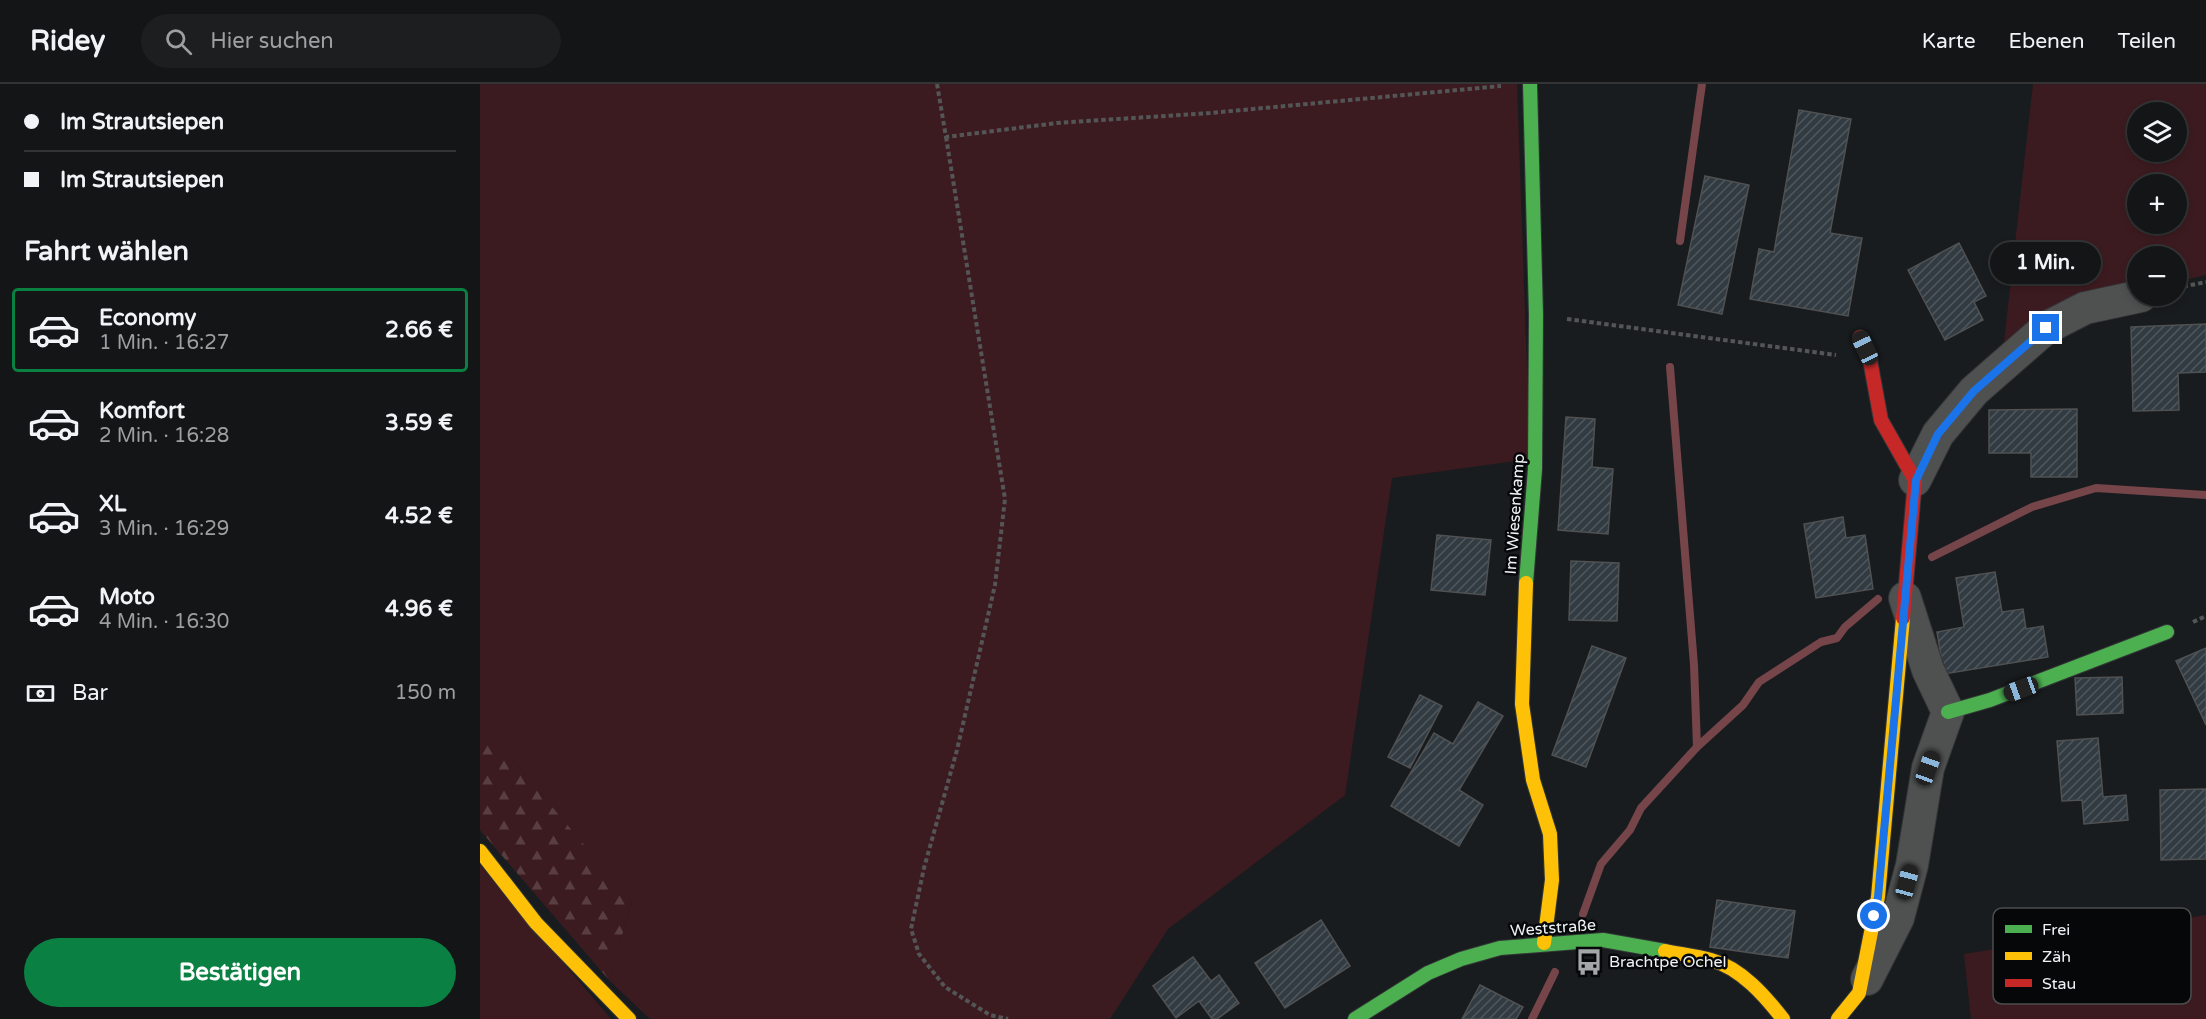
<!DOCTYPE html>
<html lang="de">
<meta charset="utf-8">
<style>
:root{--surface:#131516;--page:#1c1e1f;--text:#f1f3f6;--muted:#9d9fa1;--line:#323435;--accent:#0b8043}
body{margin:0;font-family:"Varela Round",sans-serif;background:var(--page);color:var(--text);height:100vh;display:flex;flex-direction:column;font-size:22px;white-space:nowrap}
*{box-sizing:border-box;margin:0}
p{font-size:20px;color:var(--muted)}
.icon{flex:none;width:33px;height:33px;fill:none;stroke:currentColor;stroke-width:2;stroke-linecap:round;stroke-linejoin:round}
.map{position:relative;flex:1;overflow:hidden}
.panel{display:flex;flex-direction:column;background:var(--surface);width:480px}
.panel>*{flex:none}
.guide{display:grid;align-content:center;height:132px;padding:0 24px;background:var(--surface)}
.fabs{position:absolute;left:1647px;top:18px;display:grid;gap:12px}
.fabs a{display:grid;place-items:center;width:60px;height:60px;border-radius:50%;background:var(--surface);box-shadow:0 3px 9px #0003,0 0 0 2px var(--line);font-size:30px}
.end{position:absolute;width:27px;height:27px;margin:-14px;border:8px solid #1a73e8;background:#fff;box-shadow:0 0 0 3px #fff}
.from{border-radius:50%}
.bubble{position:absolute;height:42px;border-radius:21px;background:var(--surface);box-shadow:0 3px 9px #0003,0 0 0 2px var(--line);font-size:20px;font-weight:800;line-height:42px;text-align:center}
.car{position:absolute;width:18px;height:36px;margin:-18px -9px;border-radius:8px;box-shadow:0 0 4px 2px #0007;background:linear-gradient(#222 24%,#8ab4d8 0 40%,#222 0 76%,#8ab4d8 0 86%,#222 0)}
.guide b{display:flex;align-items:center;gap:21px;height:57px;font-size:22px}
.guide b+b{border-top:2px solid var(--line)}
.guide i{width:15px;height:15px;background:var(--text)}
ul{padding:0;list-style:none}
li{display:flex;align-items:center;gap:18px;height:84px;margin:0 12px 9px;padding:0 12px;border:3px solid transparent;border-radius:6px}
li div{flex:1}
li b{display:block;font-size:22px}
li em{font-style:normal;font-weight:800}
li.active{border-color:var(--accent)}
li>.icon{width:54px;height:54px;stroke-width:1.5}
h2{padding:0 24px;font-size:27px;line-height:72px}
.pay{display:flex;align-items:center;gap:15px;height:66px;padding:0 24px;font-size:22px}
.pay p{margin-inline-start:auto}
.cta{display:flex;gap:12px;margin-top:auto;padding:12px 24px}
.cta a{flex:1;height:69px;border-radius:36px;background:var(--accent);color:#fff;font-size:24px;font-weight:800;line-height:69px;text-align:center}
header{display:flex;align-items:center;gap:36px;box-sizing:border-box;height:84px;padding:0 30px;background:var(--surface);border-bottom:2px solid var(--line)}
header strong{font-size:28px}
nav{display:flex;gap:33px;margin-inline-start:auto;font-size:21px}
.search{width:420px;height:54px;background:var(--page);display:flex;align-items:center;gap:15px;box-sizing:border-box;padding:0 21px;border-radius:33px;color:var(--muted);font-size:22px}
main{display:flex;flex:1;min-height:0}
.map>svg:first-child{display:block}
</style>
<header>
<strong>Ridey</strong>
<div class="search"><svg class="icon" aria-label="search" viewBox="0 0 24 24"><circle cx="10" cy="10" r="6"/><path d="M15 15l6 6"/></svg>Hier suchen</div>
<nav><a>Karte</a><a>Ebenen</a><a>Teilen</a></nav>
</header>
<main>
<section class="panel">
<div class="guide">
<b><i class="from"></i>Im Strautsiepen</b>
<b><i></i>Im Strautsiepen</b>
</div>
<h2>Fahrt wählen</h2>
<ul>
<li class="active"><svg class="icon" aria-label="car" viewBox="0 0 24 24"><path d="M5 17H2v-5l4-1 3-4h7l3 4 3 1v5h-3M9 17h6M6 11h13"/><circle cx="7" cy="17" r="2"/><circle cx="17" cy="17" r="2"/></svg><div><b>Economy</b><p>1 Min. · 16:27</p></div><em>2.66 €</em></li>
<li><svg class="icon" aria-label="car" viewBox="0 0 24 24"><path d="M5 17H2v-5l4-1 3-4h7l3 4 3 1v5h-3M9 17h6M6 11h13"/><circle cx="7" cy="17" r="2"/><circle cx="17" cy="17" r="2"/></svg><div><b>Komfort</b><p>2 Min. · 16:28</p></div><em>3.59 €</em></li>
<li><svg class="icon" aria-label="car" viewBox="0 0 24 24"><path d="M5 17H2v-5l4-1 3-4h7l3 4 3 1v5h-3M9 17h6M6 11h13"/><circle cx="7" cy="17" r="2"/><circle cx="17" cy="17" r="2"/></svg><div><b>XL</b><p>3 Min. · 16:29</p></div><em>4.52 €</em></li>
<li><svg class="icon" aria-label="car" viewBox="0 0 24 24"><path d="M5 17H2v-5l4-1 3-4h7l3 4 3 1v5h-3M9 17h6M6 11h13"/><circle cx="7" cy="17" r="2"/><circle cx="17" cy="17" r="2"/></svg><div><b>Moto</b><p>4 Min. · 16:30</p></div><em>4.96 €</em></li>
</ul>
<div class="pay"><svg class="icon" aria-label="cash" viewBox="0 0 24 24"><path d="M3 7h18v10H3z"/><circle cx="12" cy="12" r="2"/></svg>Bar<p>150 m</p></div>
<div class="cta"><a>Bestätigen</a></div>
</section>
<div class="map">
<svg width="1726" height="935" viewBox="0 0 1726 935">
<defs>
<pattern id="forest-firs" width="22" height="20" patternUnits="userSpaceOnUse" patternTransform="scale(1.5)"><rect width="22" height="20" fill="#3c1b20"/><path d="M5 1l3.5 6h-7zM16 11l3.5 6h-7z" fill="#583d41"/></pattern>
<pattern id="building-hatch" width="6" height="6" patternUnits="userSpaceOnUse" patternTransform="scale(1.5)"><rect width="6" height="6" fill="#313b41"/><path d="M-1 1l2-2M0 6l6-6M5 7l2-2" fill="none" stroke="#4f585d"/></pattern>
</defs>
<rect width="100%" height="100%" fill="#191c1e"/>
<path fill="#3c1b20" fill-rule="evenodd" d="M0,0H1037L1050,375L912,394L865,711L688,845L630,935H170L129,896L152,817L0,638Z
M1553,0H1726V191L1697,198L1696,172H1658L1657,207L1522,276ZM1658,28H1696V68H1658ZM1658,100H1696V140H1658Z
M0,781L131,935H0Z
M1726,831V935H1491L1484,870Z"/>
<path fill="url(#forest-firs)" d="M0,638L152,817L129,896L0,746Z"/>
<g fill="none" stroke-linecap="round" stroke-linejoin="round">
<path stroke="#75454a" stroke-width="8" d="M1200,157L1222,0
M1190,283L1214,581L1217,663
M1452,473L1552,423L1616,404L1726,411
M1103,830L1121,780L1150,746L1161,724L1217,663L1263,621L1279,598L1341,558L1357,554L1365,543L1398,515
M1052,935L1075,888"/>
</g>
<path fill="url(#building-hatch)" stroke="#4f5153" stroke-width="1.5" d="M1319,26L1371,35L1350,149L1382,154L1368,232L1270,215L1279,165L1294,168Z
M1225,92L1269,101L1242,230L1198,221Z
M1479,159L1506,212L1494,218L1503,236L1465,256L1428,186Z
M1726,240V288L1698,289L1699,326L1653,327L1651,243Z
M1597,325V393H1551V369H1509V326Z
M1086,333L1115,335L1112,383L1133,385L1128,450L1078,446Z
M1363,433L1366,454L1385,451L1393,505L1336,514L1324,440Z
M957,451L1011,456L1005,511L951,506Z
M1091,477L1139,479L1137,537L1089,536Z
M1515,488L1522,528L1543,525L1546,545L1563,542L1568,573L1464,590L1457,548L1484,543L1476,494Z
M1112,562L1146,574L1106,683L1072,671Z
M1726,564V641L1696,577Z
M1642,593L1643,629L1597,631L1595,594Z
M940,611L962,622L930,684L908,673Z
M998,618L1023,632L979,706L1003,721L979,762L911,722L954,649L973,660Z
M1618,654L1623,713L1646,711L1648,736L1604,740L1602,716L1582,717L1577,657Z
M1726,705V775L1681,776L1680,706Z
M1237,816L1315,827L1308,874L1230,863Z
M841,836L870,882L805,924L775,879Z
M713,873L731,897L739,891L759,919L737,935H732L719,917L696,934L673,902Z
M1000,901L1043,923L1036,935H982Z"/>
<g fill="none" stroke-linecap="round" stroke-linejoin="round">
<defs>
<path id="street" d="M1435,396L1458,350L1494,307L1566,244L1605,224L1661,212
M1387,895L1418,834L1432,781L1448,684L1468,628L1448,586L1425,514"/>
<path id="fast" d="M1046,499L1055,385L1056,231L1050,0
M1468,628L1510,616L1687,548
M875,935L948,889L981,875L1020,864L1123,856L1185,867"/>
<path id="slow" d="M1046,499L1042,620L1053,696L1070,750L1072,796L1064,859
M0,767L56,839L149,935
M1185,867C1200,870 1216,872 1231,876C1261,884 1285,912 1303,935
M1358,935L1379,909L1398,813L1423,534"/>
<path id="jam" d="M1380,253L1390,276L1401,336L1435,396L1423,534"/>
</defs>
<use href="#street" stroke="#333637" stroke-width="34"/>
<use href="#fast" stroke="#333637" stroke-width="16"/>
<use href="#slow" stroke="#333637" stroke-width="16"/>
<use href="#jam" stroke="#333637" stroke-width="16"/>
<path stroke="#545556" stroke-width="4" stroke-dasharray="4.5 3" stroke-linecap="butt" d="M457,0L466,53L577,39L730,29L1021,2
M466,53L525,415L515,501L477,666L444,784L431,845L439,870L465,903L510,931L528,935
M1696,204L1726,198
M1087,235L1356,271
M1713,538L1726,532"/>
<use href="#street" stroke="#4f5050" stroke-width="32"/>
<use href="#fast" stroke="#4caf50" stroke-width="14"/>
<use href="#slow" stroke="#ffc107" stroke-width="14"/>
<use href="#jam" stroke="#c62828" stroke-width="14"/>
</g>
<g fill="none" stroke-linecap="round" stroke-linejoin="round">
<path stroke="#1a73e8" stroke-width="8" d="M1394,832L1398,813L1436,396L1458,350L1494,307L1566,244"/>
</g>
<defs>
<symbol id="bus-bare" viewBox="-9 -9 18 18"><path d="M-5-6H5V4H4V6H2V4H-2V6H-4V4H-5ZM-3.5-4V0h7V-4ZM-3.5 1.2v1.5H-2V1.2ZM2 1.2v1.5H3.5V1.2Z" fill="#a3a7a9" stroke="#050708" stroke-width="2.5" paint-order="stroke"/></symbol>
</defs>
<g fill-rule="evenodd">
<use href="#bus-bare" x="1090" y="859" width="38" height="38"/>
</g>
<g text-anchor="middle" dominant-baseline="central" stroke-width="5" stroke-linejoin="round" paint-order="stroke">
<g font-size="16" fill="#eef2f4" stroke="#050708">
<text transform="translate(1035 430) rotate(-86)">Im Wiesenkamp</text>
<text transform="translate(1073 844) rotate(-4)">Weststraße</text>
</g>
<g font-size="16" fill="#eef2f4" stroke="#050708" text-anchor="start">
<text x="1129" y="878">Brachtpe Ochel</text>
</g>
</g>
<rect x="1513" y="824" width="198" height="96" rx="9" fill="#050708" stroke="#4b4e4f" stroke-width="1.5"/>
<rect x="1525" y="841" width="27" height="8" fill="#4caf50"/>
<rect x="1525" y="868" width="27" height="8" fill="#ffc107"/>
<rect x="1525" y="895" width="27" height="8" fill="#c62828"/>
<g font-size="16" fill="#eef2f4">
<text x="1562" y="851">Frei</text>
<text x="1562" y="878">Zäh</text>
<text x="1562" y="905">Stau</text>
</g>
</svg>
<div class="fabs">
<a><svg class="icon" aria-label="layers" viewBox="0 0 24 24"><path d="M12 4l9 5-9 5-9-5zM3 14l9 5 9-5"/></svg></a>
<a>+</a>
<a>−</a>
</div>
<i class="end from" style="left:1394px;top:832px"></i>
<i class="end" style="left:1566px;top:244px"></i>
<div class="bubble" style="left:1510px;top:158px;width:111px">1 Min.</div>
<i class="car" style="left:1385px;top:264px;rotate:335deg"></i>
<i class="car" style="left:1541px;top:605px;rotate:250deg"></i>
<i class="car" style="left:1448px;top:684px;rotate:20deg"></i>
<i class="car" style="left:1427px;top:798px;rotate:15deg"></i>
</div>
</main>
